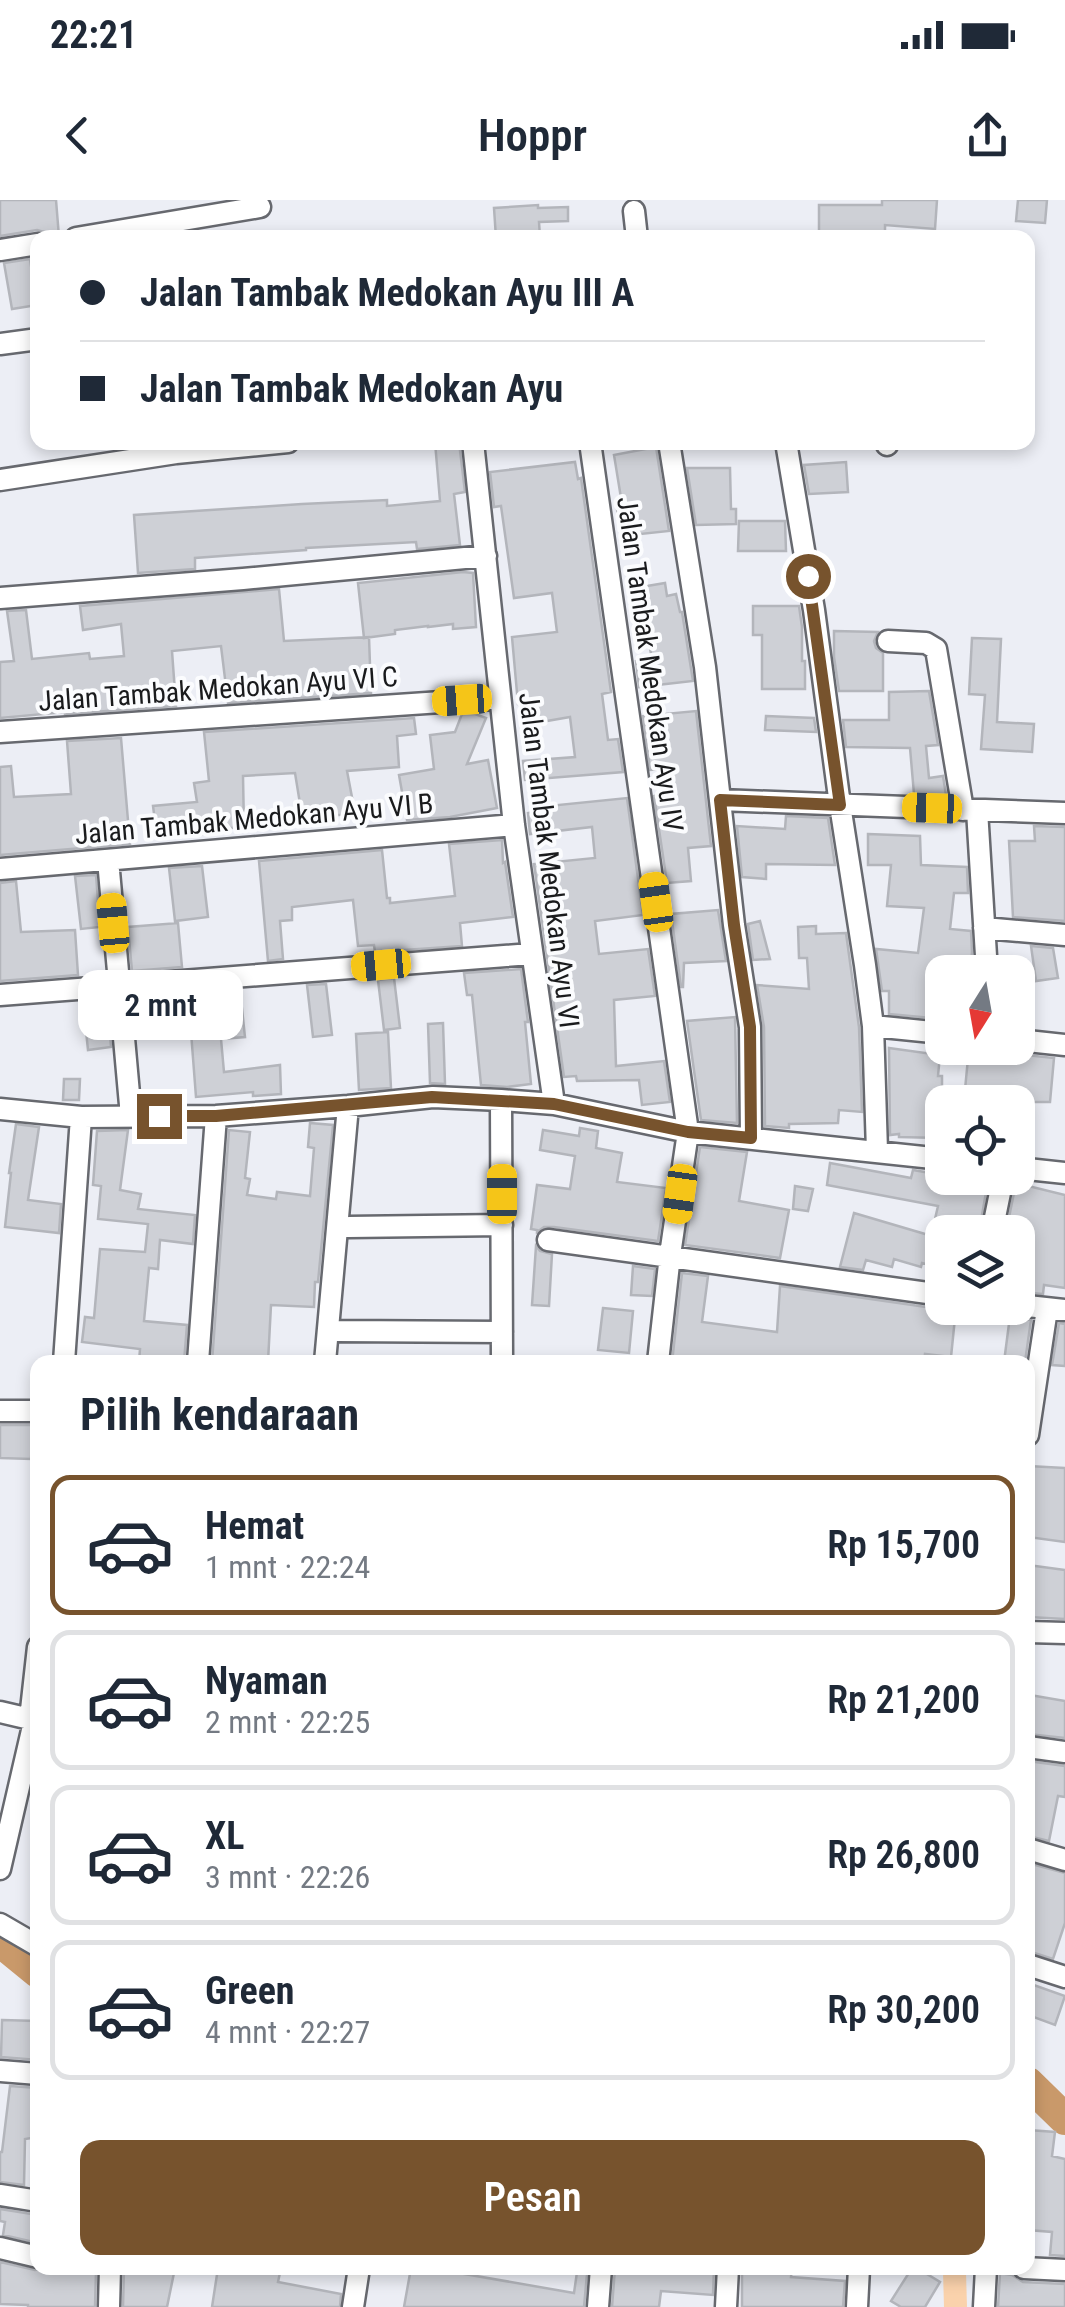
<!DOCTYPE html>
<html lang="id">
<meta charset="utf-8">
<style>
:root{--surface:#fff;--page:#f6f6f7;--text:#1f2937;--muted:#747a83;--line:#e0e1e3;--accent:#77532d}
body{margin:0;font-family:"Roboto Condensed",sans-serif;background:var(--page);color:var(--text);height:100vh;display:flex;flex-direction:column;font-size:38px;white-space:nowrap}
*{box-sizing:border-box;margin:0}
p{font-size:32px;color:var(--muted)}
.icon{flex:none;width:55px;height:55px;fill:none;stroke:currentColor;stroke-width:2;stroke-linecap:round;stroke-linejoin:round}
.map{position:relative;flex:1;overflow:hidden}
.details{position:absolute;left:30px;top:1155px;width:1005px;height:920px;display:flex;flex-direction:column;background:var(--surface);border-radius:20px;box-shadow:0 5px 15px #0003}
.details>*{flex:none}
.hud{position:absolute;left:30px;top:30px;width:1005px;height:220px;border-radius:20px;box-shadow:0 5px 15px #0003;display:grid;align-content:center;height:220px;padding:0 50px;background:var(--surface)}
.needle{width:65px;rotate:191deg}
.tools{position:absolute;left:925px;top:755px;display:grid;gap:20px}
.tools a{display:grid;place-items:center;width:110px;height:110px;border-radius:20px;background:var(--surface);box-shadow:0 5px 15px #0003;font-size:50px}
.end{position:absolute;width:45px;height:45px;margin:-22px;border:12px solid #77532d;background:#fff;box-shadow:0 0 0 5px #fff}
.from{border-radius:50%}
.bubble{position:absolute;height:70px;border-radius:20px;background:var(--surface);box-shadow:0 5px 15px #0003;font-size:32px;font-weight:600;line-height:70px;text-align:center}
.car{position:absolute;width:30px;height:60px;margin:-30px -15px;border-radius:12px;box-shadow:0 0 8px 2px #0007;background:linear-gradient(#f5c518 24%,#345 0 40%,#f5c518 0 76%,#345 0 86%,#f5c518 0)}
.hud b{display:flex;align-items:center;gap:35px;height:95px;font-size:38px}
.hud b+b{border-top:2px solid var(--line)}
.hud i{width:25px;height:25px;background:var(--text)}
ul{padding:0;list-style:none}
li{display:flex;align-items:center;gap:30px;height:140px;margin:0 20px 15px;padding:0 30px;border:5px solid var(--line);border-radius:20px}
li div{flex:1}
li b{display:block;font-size:38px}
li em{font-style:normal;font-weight:600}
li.selected{border-color:var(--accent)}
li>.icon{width:90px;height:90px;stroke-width:1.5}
h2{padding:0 50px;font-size:45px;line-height:120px}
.primary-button{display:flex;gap:20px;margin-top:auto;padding:20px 50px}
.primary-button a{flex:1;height:115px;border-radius:20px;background:var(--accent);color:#fff;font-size:40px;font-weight:600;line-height:115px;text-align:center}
.status{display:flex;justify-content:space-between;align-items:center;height:70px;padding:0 50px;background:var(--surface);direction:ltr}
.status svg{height:28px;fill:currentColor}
header{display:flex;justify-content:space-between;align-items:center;height:130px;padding:0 50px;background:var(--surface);font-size:45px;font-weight:600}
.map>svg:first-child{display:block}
</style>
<div class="status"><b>22:21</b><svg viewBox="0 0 49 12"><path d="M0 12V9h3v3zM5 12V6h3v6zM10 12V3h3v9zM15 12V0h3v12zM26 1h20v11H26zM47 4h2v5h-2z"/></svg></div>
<header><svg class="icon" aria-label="back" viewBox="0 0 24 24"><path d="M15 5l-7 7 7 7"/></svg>Hoppr<svg class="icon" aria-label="share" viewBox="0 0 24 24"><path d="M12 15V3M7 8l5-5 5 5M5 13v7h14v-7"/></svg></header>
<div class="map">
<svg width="1065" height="2107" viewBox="0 0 1065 2107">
<rect width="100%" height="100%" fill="#eceef5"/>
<path fill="#fad2ac" d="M943,2072H966L967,2107H944Z"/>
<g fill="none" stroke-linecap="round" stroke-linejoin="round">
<path stroke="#c9996a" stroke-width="32" d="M0,1741L38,1772
M1028,1883L1065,1919"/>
</g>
<path fill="#ced0d6" stroke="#b3b5bb" stroke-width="2.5" d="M0,0H56L59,37H50L44,32L37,30L0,36Z
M882,0H937L935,29L885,25V38H819V5H882Z
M1018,0H1047L1045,23L1016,21Z
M538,5V8L568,7V21L539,22L540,37L496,38L494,8Z
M30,59L37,105L12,109L4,63Z
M435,242H459L465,292L454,294L460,345L417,349L416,342L306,348V350L195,358V369L138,373L134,315L302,304L387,300V306L440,301Z
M656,247L669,331L622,336L616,304H622L614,255Z
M575,262L578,279L581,278L611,492L602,494L608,540L618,539L623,572L525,580L523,561L575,557L570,517L524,525L520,504H518L512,437L557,432L552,393L514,398L501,306L494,307L490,272Z
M846,262L848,292L809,294L804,265Z
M687,268H730L731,309H736V324L696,325Z
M739,321H785L786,351H738Z
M463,372L473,373L476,427L453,429V424L428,427V426L395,430V434L364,438L358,383Z
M665,383L667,396L676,394L680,412H682L693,481L639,487L636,461L652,459L644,417L641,418L638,402L644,400L641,387Z
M279,389L284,441L369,437L371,493L228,503L221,446L172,451L176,506L65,514V512L0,518V462L14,461L7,411L26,410L32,459L89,453L90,459L124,456L121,424L83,430L80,406Z
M753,406H799L802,427V461H805V489H762V435H753Z
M834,431L878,432L874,441L876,448L883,453V491H839L834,457Z
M972,438L1001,439L997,522L1034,524L1032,552L981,549L985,495L969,494Z
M929,491L938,545L926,546L929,578L943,576L946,595L914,594L910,548L846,547L843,520H889V492Z
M696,511L711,646L688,648L691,681L667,683L654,596L665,594L663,569L650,570L643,516Z
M462,514H475L486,518L467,564L488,560L497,608L450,617L407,620L399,575L434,569L430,535L455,532Z
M766,516L814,518L816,532L765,530Z
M414,518L416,534L397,536L399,567L347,571L355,613L332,616L331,613L302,616L295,573L243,576L244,627L217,629V633L157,637L153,606L197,602L194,583L209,581L204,532Z
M121,538L130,644L0,655V567L11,566L14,597L71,594L67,541Z
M627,598L643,715L595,721L599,754L648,749L655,796L614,800L616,866L664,861L670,902L642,905L639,880L577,881L576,876L564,877L534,664L595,658L592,627L530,634L528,613L549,610L548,606Z
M786,616L828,618L835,665L766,664V679L742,677L737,626L785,629Z
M1034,626L1065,627V721L1013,717L1009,641H1035Z
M868,634L920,636L921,665L967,667L968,693H954L950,729L971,731L972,752L970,772H942V819L889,814V791H882L876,749L918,753L924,708L887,706L891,665H868Z
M502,640L503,663L505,662L513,717L460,723L462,746L375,752L374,745L358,746L353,700L292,707V720L280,721L283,759L268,761L259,661L382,650L387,698H390V703L455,696L449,644Z
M202,666L208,717L175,721L169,668Z
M96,675L100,727L81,729L75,676Z
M16,681L21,732L75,730L78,775L0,781V683Z
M718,710L726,761L684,763L683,787H681L671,714Z
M760,721L770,759L753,760L748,724Z
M178,723L182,767L132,771L128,727Z
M816,726V734L846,733L859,827L862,912L839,910L838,923L789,924V928L765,926L764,827L757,785L809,789L807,758H799L798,727Z
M1031,746L1053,748L1058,778L1036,781Z
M521,769L528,822H525L531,884L507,887L481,885L472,795H467L464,773Z
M394,778L400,828L384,830L378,780Z
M326,784L332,835L313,837L307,785Z
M240,790L245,837L221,839L224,872L280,865L281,894L253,896V892L196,897L191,832L138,836L136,822L192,817L189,794Z
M107,801L111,847L88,850L83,802Z
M735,817L737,923L701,920L687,821Z
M443,823L445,884L430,883L428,824Z
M388,832L391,888L359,890L356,834Z
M889,848L940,855L938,876H942V898L940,897V938L899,937V934L890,935Z
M969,848H1007L1017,854L1054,858L1050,902H1025V906L1018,905V902L964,900Z
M64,879H80L79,900H63Z
M310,923L333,925L318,1082H315L314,1107L271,1105L268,1162H212L229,930L250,932L245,978L250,979L247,995L276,999L277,992L310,996L314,948L308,947Z
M16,924L39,927L28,1000L61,1004L59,1033L5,1027L11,973H9Z
M580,928L598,931L596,948L622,953L617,982L666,988L658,1041L554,1027H544L537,1032V1030L531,1029L537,985L570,989L575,956L540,950L543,930L579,936Z
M128,930L120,990L141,994L138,1009L195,1015L193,1044L160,1040L158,1069L149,1068L144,1121L187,1125L184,1162H139L140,1149L82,1142L85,1117L94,1118L100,1049L145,1052L148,1024L98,1019L101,986L93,985L97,931Z
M700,947L747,952L739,1001L789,1010L780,1058L685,1045Z
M830,963L911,978L913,970L942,975V978H968L988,981L979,1032H932L938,1006L827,985Z
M1016,983L1065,995V1088L1044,1085L1043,1094L1018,1092V1032H1006Z
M795,986L813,989L808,1011L793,1009Z
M854,1013L942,1039V1068L922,1063L921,1067L894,1059L892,1067L866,1060L863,1070L840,1067Z
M536,1046L540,1051L552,1054L549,1106L532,1105Z
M633,1066L655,1069L652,1096L631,1095Z
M682,1073L708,1076L702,1122L777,1132L780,1086L940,1109L956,1108L951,1157L925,1154L924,1162H672Z
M603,1108L633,1111L629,1153L598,1150Z
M1010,1116L1031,1120L1025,1162H1004Z
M1059,1123L1065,1124V1166L1052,1165Z
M0,1225H33L31,1259L0,1258Z
M1028,1266L1065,1268V1342L1028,1337Z
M1028,1365L1065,1370V1419L1028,1417Z
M1030,1495L1065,1501V1538L1028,1534Z
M1028,1561L1065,1566V1597L1058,1596L1049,1641L1028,1636Z
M1028,1663L1065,1673V1723L1053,1759L1028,1751Z
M1028,1783L1065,1796L1055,1825L1028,1815Z
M2,1820L38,1821V1860L1,1857Z
M10,1886L38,1888V1937L25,1939L24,1985L0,1982V1952H2Z
M1028,1930L1055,1932L1052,1956L1065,1959V2056L1050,2055L1052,2032L1028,2030Z
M0,2009L38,2015V2043L3,2035L5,2022L0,2021Z
M0,2062L35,2070L47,2068H76V2072H96L95,2107H28V2105L0,2104Z
M124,2068H175L167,2107H123Z
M218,2068H281L278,2082L341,2094L340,2107H212Z
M411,2068H430L574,2093L577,2072L587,2074L584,2107H404Z
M615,2068H714L713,2095L661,2091L659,2107H612Z
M742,2068H792L791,2077L845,2081L843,2107H742Z
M912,2068H917L940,2082L925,2107H901L891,2101Z
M1000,2073L1012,2075L1023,2082L1065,2084V2107H998Z"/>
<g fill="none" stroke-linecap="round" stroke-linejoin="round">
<defs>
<path id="minor" d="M634,11L637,38
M76,38L260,7
M0,50L38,44
M0,144L38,139
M473,242L514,625L554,904
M590,242L688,932L670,1055L658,1162
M669,242L705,467L734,725L750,827L751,938
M786,242L814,410L840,605L865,765L873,826L877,951
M887,242V245
M0,280L176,253L288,242
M0,398L243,379L486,356
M888,441L926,443L936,449L963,610
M0,532L500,498
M720,600L1065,613
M977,610L987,772
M108,660L131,916
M0,669L514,625
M984,728L1065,735
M0,795L531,754
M873,826L942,833
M1018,840L1065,845
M501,900L502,1162
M0,909L81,917L216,916L348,906L433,897L501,900L554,904L688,932L942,959
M1018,968L1065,973
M349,1027L502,1025
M992,1032L1003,978
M548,1040L942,1095
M1018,1105L1065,1110
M338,1131L502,1132
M64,1162L81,917
M198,1162L216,916
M325,1162L348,906
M0,1211H38
M1028,1235L1047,1109
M1028,1432L1065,1433
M0,1512L30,1519L33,1526L0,1669
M30,1519L38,1447
M1028,1547L1065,1552
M1028,1649L1065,1660
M0,1724L38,1746
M1028,1765L1065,1777
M0,1871L38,1874
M0,1995L38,2001
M0,2048L38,2057
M1024,2068L1065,2070
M109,2107L110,2068
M353,2107L359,2068
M598,2107L601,2068
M726,2107L728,2068
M857,2107L859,2068
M984,2107L986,2068"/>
</defs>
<use href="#minor" stroke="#67696f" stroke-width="25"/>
<use href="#minor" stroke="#fff" stroke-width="20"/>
</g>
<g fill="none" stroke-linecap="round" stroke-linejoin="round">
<path stroke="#77532d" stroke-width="12" d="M159,916H216L432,897L554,904L688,932L751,938L750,827L734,725L720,600L840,605L808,376"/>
</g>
<g text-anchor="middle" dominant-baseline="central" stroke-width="8" stroke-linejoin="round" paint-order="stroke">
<g font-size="28" fill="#1a1b1d" stroke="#fbfcfe">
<text transform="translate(650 464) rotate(82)">Jalan Tambak Medokan Ayu IV</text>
<text transform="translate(218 489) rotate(-4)">Jalan Tambak Medokan Ayu VI C</text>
<text transform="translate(254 619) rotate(-5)">Jalan Tambak Medokan Ayu VI B</text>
<text transform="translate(549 660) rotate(83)">Jalan Tambak Medokan Ayu VI</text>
</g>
</g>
</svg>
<div class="tools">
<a><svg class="needle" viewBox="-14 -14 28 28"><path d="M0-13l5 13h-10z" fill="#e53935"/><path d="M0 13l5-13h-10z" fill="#747a83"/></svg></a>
<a><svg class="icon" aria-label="locate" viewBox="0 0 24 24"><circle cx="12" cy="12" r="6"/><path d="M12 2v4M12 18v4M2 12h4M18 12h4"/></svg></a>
<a><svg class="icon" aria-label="layers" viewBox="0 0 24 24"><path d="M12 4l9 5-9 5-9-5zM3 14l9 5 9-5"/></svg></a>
</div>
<i class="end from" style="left:808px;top:376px"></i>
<i class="end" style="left:159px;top:916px"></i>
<div class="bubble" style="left:78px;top:770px;width:165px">2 mnt</div>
<i class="car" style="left:462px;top:500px;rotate:266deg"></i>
<i class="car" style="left:932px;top:608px;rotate:272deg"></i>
<i class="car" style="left:656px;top:702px;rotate:352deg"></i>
<i class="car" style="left:113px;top:723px;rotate:355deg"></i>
<i class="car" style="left:381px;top:765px;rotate:265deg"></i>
<i class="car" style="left:502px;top:994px;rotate:0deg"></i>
<i class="car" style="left:680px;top:994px;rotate:188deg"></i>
<div class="hud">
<b><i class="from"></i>Jalan Tambak Medokan Ayu III A</b>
<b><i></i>Jalan Tambak Medokan Ayu</b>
</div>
<section class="details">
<h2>Pilih kendaraan</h2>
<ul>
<li class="selected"><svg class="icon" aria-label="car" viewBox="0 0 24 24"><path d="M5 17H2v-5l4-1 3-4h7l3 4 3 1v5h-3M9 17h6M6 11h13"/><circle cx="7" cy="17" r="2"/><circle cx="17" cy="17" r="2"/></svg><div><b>Hemat</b><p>1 mnt · 22:24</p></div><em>Rp 15,700</em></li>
<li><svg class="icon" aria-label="car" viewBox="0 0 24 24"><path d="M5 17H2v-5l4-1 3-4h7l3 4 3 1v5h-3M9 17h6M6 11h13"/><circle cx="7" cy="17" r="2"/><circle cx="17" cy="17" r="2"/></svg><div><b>Nyaman</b><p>2 mnt · 22:25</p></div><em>Rp 21,200</em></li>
<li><svg class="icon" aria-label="car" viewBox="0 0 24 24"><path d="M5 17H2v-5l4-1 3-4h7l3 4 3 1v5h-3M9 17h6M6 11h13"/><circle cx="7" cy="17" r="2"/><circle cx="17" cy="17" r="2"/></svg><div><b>XL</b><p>3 mnt · 22:26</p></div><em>Rp 26,800</em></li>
<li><svg class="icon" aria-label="car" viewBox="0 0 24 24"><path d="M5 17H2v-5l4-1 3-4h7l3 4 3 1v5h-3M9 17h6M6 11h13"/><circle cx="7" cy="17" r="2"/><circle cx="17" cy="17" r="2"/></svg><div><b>Green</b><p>4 mnt · 22:27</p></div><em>Rp 30,200</em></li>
</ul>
<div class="primary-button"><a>Pesan</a></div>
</section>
</div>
